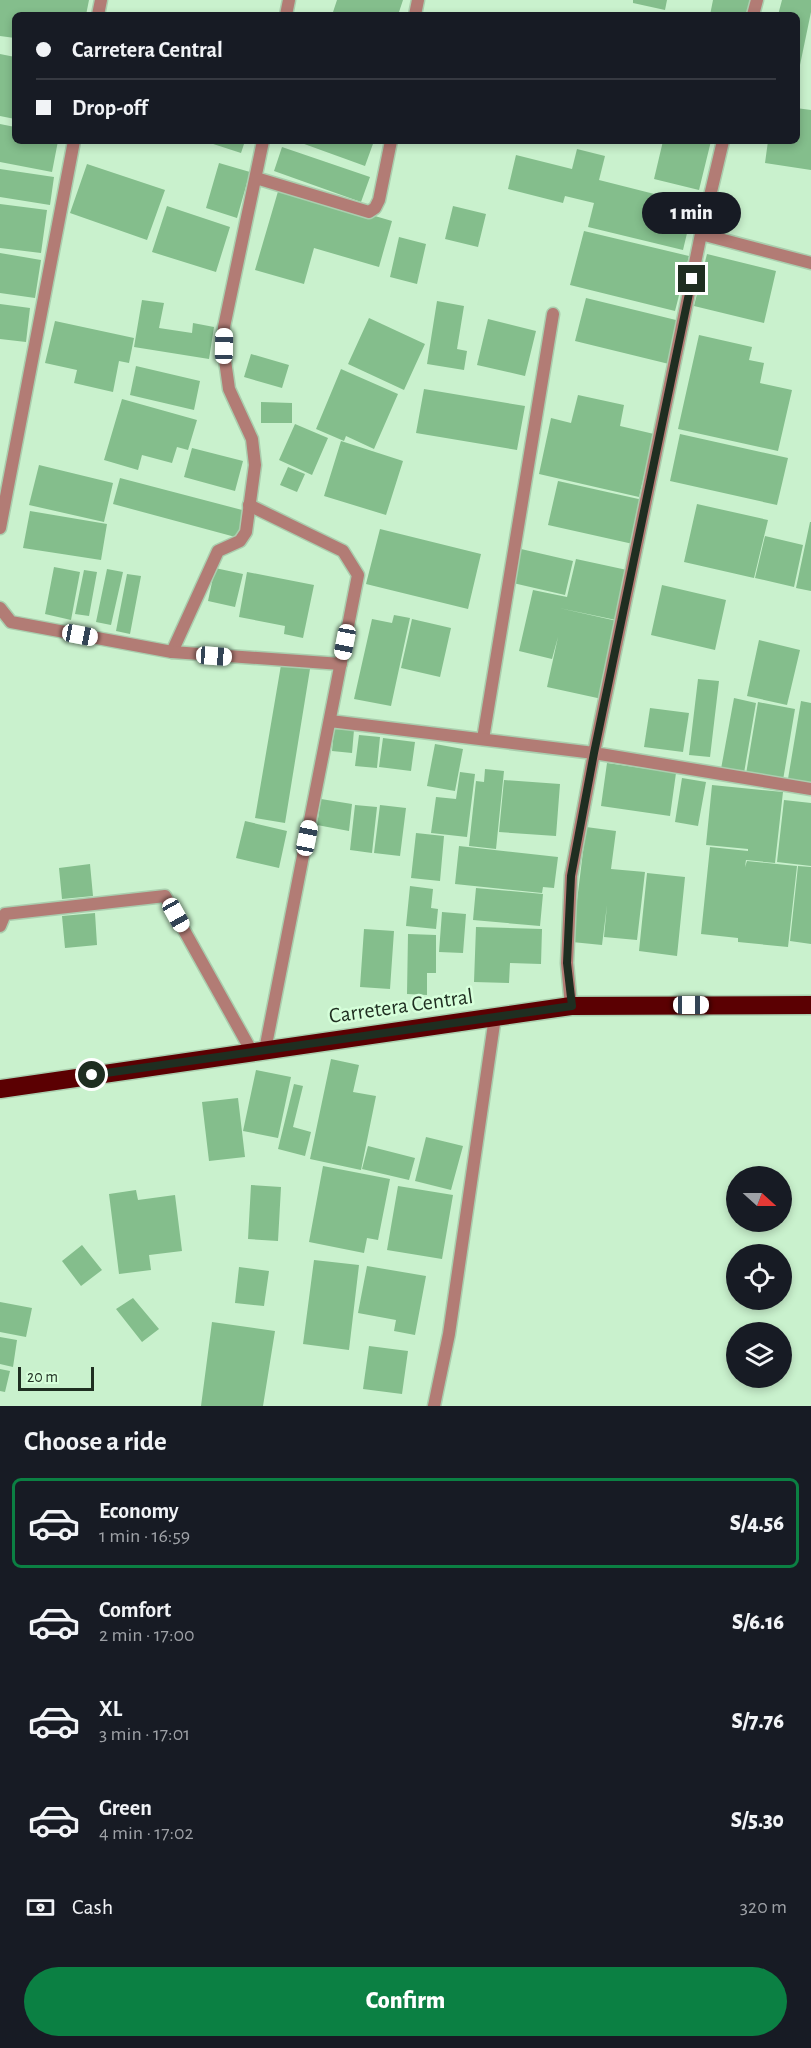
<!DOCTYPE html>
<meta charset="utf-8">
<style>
:root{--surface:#171b24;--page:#242831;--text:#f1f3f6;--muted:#9ea1a6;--line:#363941;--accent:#0b8043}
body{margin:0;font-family:"Alegreya Sans",sans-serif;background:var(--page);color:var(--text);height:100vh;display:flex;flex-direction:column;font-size:22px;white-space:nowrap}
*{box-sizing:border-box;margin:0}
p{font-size:20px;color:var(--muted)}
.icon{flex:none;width:33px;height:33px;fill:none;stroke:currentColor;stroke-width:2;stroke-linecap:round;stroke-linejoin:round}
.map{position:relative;height:1406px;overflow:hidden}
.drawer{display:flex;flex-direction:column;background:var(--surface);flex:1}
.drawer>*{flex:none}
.hud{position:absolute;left:12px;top:12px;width:788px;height:132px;border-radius:9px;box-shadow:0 3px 9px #0003;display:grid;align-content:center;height:132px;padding:0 24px;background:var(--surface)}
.needle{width:39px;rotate:111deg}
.fabs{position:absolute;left:726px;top:1166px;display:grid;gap:12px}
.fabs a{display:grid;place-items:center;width:66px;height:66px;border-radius:50%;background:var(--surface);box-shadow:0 3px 9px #0003;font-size:30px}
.scale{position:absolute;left:18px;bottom:15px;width:76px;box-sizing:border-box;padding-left:6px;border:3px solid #1f2e21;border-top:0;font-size:16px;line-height:21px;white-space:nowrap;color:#1f2e21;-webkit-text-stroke:4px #d6ffda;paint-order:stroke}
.end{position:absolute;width:27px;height:27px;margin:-14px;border:8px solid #1f2e21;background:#fff;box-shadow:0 0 0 3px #fff}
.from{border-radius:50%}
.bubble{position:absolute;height:42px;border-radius:21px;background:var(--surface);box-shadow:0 3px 9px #0003;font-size:20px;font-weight:800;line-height:42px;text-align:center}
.car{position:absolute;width:18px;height:36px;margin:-18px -9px;border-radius:8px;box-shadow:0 0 4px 2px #0007;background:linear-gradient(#fff 24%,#345 0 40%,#fff 0 76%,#345 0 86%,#fff 0)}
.hud b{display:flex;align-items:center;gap:21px;height:57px;font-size:22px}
.hud b+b{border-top:2px solid var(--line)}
.hud i{width:15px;height:15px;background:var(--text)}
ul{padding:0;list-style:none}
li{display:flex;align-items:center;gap:18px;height:90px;margin:0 12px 9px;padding:0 12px;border:3px solid transparent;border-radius:9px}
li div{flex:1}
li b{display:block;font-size:22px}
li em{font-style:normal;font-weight:800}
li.selected{border-color:var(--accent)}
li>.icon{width:54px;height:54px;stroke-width:1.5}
h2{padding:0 24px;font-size:27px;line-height:72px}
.pay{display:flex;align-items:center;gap:15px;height:66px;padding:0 24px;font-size:22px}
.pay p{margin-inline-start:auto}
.primary-button{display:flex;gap:12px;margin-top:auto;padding:12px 24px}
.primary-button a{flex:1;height:69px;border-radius:36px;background:var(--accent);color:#fff;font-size:24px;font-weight:800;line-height:69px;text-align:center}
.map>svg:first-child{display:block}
</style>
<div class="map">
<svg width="811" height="1406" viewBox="0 0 811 1406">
<rect width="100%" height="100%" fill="#c9f1cd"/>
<path fill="#84be8c" d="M0,0H89L86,15H15V38L0,36Z
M337,0H403L398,15H332Z
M633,0H667L665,10L633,3Z
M713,0H750L747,15H710Z
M782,0H811V12L800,65H796V15H778Z
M0,54L15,57V119L0,116Z
M796,108L811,110V170L765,163L768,141H796Z
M0,124L15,127V141H58L52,172L0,162Z
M204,141H245L241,153Z
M296,141H374L365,166Z
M663,141H711L699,190L654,179Z
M282,147L370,177L361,202L274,171Z
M577,149L605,156L599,180L694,204L683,250L588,227L594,203L565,196L563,203L508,189L516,155L572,169Z
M219,163L250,172L237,218L206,208Z
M87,164L165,190L147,240L70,213Z
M0,169L54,177L50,205L0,197Z
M279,188L392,221L379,267L314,248L304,284L255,270Z
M0,204L47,210L41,253L0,248Z
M167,206L230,227L216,272L152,252Z
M453,206L486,214L478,247L445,239Z
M584,231L689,256L675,311L570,285Z
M399,237L426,244L417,284L390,277Z
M0,253L41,260L35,298L0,293Z
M707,254L776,271L764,323L694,306Z
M586,298L680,321L669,364L575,341Z
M142,300L164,303L159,328L192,333L193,323L214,327L209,359L134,347Z
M437,301L464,306L457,349L467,351L464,370L427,364Z
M0,304L30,308L26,342L0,339Z
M369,318L425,344L404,390L348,364Z
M488,319L536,331L525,376L477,365Z
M55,321L134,338L129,363L119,361L113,392L74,383L77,370L45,363Z
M699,335L752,347L749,360L764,363L760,383L792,390L778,451L678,429Z
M251,354L289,365L282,388L244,377Z
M136,366L200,381L194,410L130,395Z
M341,369L398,394L374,449L346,436L344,441L316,429Z
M424,389L525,406L517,450L416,433Z
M578,395L624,405L620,426L654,434L639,497L539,474L551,418L571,423Z
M122,399L197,420L188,450L177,447L172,463L142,455L138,470L104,460Z
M261,402L292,403V423H261Z
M295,424L328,438L312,475L279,460Z
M680,434L788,458L777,505L670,481Z
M341,441L403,461L386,515L324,496Z
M192,448L243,461L235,491L184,477Z
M39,465L113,483L104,522L29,505Z
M288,467L305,474L297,492L280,485Z
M120,478L246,511L239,538L113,504Z
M558,481L643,500L633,544L548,525Z
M697,504L768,520L754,578L684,562Z
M30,511L107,524L101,560L23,548Z
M810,522H811V591L796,588Z
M380,529L481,554L468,609L366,584Z
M765,536L803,545L794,587L755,578Z
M521,549L573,561L565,595L513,583Z
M576,559L627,570L616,620L559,608L617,621L602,699L547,687L558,637L552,659L519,651L533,590L567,597Z
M54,567L80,572L71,620L45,614Z
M215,568L243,574L235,607L208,601Z
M107,569L123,572L111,625L96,622Z
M84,570L97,572L89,616L75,614Z
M247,572L314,585L303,638L284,634L285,626L239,617Z
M127,574L141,576L130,634L116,631Z
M662,585L726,600L715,650L651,635Z
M394,615L410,618L391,706L354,699L372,619L392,623Z
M412,619L451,628L440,677L401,668Z
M759,640L800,650L787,705L747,696Z
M281,665L310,669L285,823L255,818Z
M698,679L719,681L710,757L689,755Z
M734,698L756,703L744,773L721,769Z
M801,701L811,703V783L788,779Z
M758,702L795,709L783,780L746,774Z
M650,708L689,713L683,752L644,747Z
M334,729L354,730L352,753L332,751Z
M359,735L380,737L377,768L355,766Z
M383,738L415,742L411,771L379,767Z
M435,744L463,749L455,791L427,786Z
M607,763L676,773L670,816L601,806Z
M485,769L504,771L496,849L469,846L476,781L484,782Z
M460,772L475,774L467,837L431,833L436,797L456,799Z
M682,778L706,782L698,826L675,822Z
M504,780L560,784L556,836L499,832Z
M712,785L783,792L775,863L746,860L745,867L747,861L797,866L788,947L738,942V938L701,934L710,847L748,851V849L706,845Z
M321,799L352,804L349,831L317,825Z
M784,800L811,803V866L777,862Z
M355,805L377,807L372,853L350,850Z
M380,805L406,808L400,856L374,853Z
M245,821L287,831L279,868L236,858Z
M586,827L616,831L611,869L645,872L637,940L604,937L607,905L602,945L572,942Z
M416,833L444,836L440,881L411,878Z
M459,846L558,857L554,888L543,887L542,893L455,884Z
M90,864L93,896L62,899L59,868Z
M798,866L811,867V944L790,941Z
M647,873L685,877L677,956L639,951Z
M410,886L433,889L431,908L438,909L436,929L406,926Z
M476,888L543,894L540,926L473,920Z
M442,912L466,914L463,953L439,952Z
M95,913L97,945L65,948L62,916Z
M476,927L542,929L541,964L510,963L509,983L474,982Z
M364,929L394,931L390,989L360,987Z
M408,934L436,935V973H427V995L407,994Z
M331,1059L359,1065L353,1092L376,1096L361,1170L310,1159Z
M256,1070L291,1077L278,1138L243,1131Z
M294,1084L303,1086L293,1127L311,1132L305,1156L278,1149Z
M238,1098L245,1157L209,1161L202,1102Z
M426,1137L463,1146L451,1190L415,1181Z
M368,1146L415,1158L409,1180L362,1169Z
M323,1166L390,1179L378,1240L367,1238L364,1253L309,1242Z
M251,1185L281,1187L278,1241L248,1239Z
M398,1186L453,1195L442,1259L387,1250Z
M136,1190L138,1200L175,1195L182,1251L149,1255L151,1270L119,1274L109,1194Z
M82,1245L102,1270L81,1286L62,1261Z
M314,1260L359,1265L349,1350L303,1344Z
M367,1266L426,1276L415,1335L394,1331L396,1320L358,1313Z
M239,1267L269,1271L264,1306L235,1303Z
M133,1298L159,1329L142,1342L116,1309Z
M0,1302L32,1308L26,1337L0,1332Z
M212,1322L275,1331L263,1406H201Z
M0,1337L17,1340L13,1367L0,1364Z
M369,1346L408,1351L402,1394L363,1389Z
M0,1369L10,1371L5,1392L0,1391Z"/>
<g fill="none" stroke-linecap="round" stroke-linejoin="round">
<defs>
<path id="lane" d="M286,15L289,0
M415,15L418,0
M256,178L369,212L375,208L379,200L391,141
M172,652L218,551L240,541L246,532L255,465L252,439L229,389L223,346L224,327L263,141
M483,739L553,314
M0,926L5,914L165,896L252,1052"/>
<path id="street" d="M98,15L101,0
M753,15L757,0
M701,234L811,263
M249,505L343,551L358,575L265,1050
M0,528L74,141
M0,608L11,622L172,652L341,664
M330,721L594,753L811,789
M571,1006L567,963L571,876L594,753L701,234L723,141
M434,1406L449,1334L495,1017"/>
<path id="highway" d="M0,1089L571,1006L811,1005"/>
</defs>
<use href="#lane" stroke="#aaceae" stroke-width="15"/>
<use href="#street" stroke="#aaceae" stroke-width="15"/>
<use href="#highway" stroke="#aaceae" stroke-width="21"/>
<use href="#lane" stroke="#b27c75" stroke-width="12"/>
<use href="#street" stroke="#b27c75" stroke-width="12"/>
<use href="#highway" stroke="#5b0002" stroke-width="18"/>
</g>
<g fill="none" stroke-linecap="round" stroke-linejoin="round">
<path stroke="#1f2e21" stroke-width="8" d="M92,1075L572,1006L567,963L571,876L594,753L692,279"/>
</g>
<g text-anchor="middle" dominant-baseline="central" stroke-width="5" stroke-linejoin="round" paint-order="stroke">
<g font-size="22" fill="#1f2e21" stroke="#d6ffda">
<text transform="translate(401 1006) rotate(-8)">Carretera Central</text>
</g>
</g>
</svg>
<div class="fabs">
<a><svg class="needle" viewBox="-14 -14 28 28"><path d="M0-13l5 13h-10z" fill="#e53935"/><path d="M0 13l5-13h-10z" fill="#9ea1a6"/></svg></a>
<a><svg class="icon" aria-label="locate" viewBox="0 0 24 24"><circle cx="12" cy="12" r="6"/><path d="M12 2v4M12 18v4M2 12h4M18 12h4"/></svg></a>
<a><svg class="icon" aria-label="layers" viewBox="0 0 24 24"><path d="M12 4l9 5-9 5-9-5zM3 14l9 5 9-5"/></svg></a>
</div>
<div class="scale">20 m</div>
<i class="end from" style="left:92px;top:1075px"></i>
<i class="end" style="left:692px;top:279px"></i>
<div class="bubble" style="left:642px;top:192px;width:99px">1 min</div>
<i class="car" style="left:224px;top:346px;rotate:1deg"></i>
<i class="car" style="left:80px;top:635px;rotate:101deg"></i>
<i class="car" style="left:345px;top:642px;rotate:191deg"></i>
<i class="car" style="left:214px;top:656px;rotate:94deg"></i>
<i class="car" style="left:307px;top:838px;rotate:11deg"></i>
<i class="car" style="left:176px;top:915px;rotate:151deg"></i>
<i class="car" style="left:691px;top:1005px;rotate:90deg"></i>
<div class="hud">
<b><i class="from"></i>Carretera Central</b>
<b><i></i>Drop-off</b>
</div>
</div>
<section class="drawer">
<h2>Choose a ride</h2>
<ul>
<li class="selected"><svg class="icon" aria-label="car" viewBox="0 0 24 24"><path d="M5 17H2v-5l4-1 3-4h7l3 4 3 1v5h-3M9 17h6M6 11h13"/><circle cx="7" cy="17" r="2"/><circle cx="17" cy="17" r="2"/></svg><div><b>Economy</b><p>1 min · 16:59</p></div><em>S/4.56</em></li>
<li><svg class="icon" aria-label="car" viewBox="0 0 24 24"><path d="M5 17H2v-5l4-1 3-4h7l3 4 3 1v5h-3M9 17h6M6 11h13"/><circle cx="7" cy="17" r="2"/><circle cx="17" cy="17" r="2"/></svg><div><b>Comfort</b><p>2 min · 17:00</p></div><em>S/6.16</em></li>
<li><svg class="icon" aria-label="car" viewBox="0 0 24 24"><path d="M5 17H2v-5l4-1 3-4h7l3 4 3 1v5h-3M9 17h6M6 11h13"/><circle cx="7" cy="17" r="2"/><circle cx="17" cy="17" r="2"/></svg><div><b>XL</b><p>3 min · 17:01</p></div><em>S/7.76</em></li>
<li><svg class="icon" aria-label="car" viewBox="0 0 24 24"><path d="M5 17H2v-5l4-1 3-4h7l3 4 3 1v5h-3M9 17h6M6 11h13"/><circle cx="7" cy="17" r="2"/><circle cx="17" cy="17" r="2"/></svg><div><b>Green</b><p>4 min · 17:02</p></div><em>S/5.30</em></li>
</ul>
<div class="pay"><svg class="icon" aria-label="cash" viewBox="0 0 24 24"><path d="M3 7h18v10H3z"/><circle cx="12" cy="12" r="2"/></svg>Cash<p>320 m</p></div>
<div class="primary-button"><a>Confirm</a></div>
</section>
